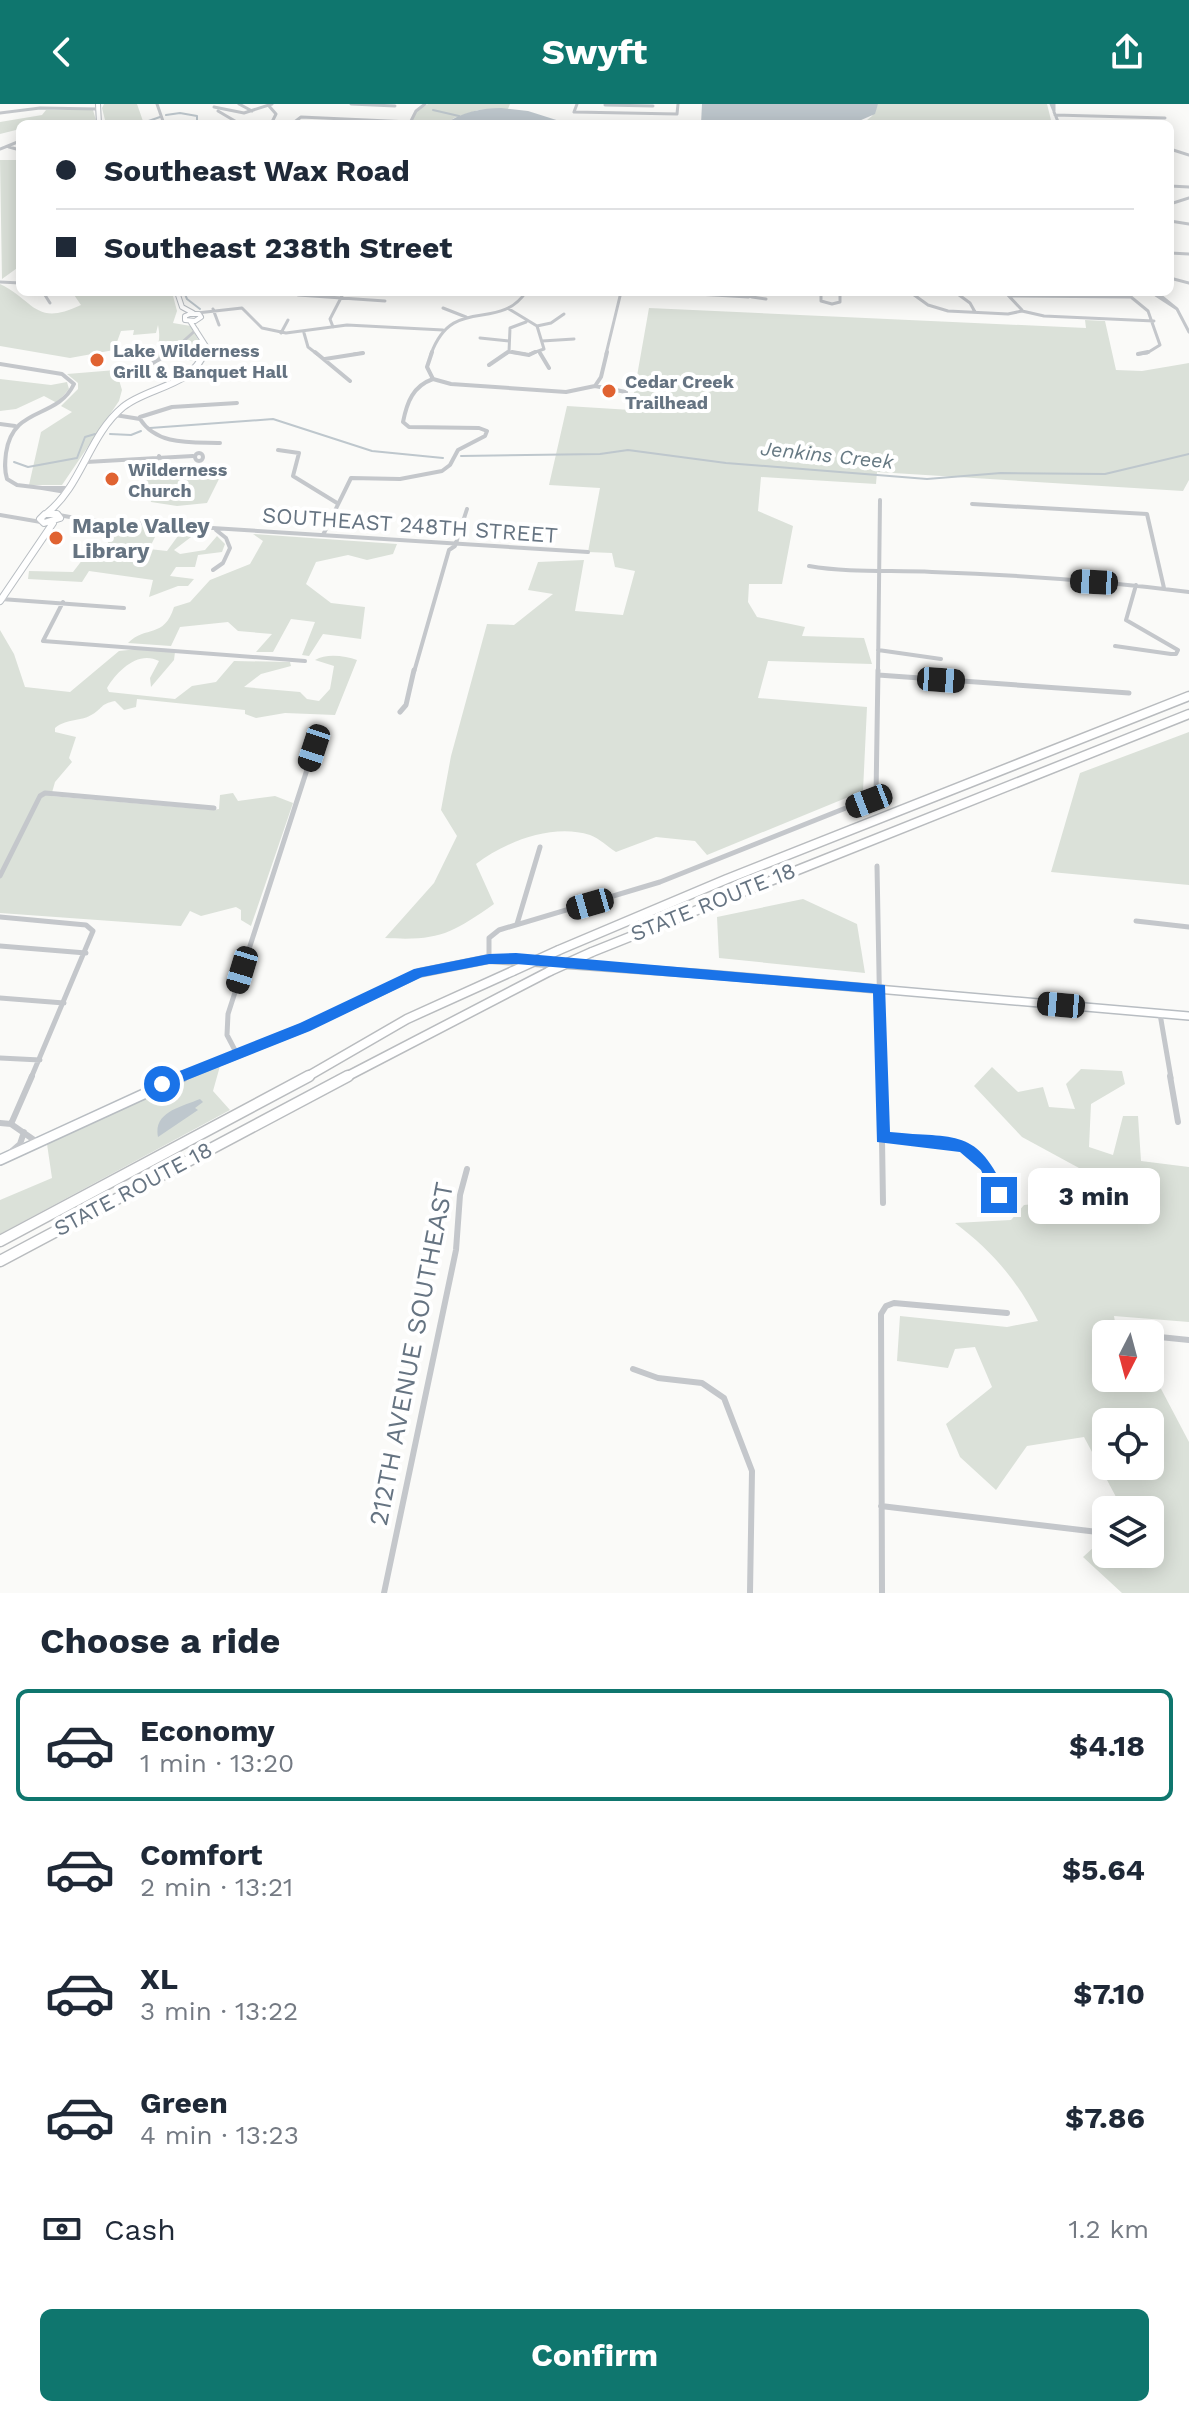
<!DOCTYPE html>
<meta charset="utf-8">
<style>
:root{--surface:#fff;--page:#f2f2f3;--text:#1f2937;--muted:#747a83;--line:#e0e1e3;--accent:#0f766e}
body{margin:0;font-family:"Work Sans",sans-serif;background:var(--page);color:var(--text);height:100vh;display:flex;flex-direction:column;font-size:30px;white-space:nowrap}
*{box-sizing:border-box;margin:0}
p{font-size:26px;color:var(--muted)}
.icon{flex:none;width:44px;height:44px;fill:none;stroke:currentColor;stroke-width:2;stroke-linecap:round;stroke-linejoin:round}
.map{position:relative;height:1489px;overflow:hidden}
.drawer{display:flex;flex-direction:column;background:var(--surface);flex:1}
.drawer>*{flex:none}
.banner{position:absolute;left:16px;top:16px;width:1158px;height:176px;border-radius:12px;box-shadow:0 4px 20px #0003;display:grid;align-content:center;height:176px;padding:0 40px;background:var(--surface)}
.needle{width:52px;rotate:186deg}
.fabs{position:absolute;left:1092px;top:1216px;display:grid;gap:16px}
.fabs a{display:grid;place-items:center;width:72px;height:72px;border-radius:12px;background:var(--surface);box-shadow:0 4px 20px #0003;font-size:40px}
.end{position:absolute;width:36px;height:36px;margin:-18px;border:10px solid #1a73e8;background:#fff;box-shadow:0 0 0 4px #fff}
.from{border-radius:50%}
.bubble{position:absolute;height:56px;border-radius:12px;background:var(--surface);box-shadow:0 4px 20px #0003;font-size:26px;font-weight:700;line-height:56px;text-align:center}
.car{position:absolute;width:24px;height:48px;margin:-24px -12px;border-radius:10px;box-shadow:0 0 6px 2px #0007;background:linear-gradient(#222 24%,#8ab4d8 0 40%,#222 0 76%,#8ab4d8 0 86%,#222 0)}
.banner b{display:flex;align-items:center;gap:28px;height:76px;font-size:30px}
.banner b+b{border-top:2px solid var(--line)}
.banner i{width:20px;height:20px;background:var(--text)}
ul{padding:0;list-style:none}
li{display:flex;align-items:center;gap:24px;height:112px;margin:0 16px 12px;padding:0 24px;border:4px solid transparent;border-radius:12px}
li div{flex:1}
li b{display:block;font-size:30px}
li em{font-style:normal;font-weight:700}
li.current{border-color:var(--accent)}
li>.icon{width:72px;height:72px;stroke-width:1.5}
h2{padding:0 40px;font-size:36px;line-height:96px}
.pay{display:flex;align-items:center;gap:20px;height:88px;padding:0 40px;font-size:30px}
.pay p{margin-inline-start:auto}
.action{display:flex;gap:16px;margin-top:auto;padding:16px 40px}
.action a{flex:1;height:92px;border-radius:12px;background:var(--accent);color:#fff;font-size:32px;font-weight:700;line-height:92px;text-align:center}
header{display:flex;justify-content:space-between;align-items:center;height:104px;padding:0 40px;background:var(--accent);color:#fff;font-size:36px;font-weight:700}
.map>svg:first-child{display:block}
</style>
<header><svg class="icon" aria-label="back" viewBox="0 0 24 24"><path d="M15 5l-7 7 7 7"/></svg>Swyft<svg class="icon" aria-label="share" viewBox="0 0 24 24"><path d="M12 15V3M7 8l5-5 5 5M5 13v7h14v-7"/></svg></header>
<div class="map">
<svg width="1189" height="1489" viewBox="0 0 1189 1489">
<rect width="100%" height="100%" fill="#fafaf8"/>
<path fill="#dbe1d9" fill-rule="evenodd" d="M104,0H137L144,20H106L102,4Z
M428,0H510L508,5L478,6L454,14L446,20H410L416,7Z
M878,0H1047L1052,20H862L872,12Z
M46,6H93L97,20H20V25L0,30V18L42,11Z
M0,56H20V162L2,175Z
M0,180C35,197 35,223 81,201L72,188H172L177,207L173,219L191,222L204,247L202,256L185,257L193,248L191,244L160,256L146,254C159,244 161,237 158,221L156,229L133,231L134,226L121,227L114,246L70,254L0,242Z
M649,204L1086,224L1085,216L1105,217L1116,266L1142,267L1189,259V376L1183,387L877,368L876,380L761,373L758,407L793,422L782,480H749L748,498L757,513L805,523L802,532L864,534L872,560L768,557L758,594L867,603L863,687L707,751L695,737L656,733L616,748C608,743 599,734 590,731C552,719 505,738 476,760L494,800C451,830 439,837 385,834L434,779L457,732L441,706L451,652L487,520L514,521L553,490L528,486L538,458L584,456L575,507L623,511L635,467L615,463L612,449L588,448L600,384L549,381L567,302L631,306Z
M116,266L122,286L119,297L62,381H29L41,328L72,308L61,302L78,285V279L67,270Z
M0,275L51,281L67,278L69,285L57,299L44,292L16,305L0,307Z
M149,371L219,375L207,399L177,402L151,398L148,387H138Z
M119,420L160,423L149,445L167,447L183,425L199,427L174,446L180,450L205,446L217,432L225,440L222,448L198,451L195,463H176L170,472L194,475L188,482H178L149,493L153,476L89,467L82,478L28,475L29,467L73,468L83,455L97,457Z
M253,430L397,440L393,450L367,456L348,451L316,458L306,480L331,499L365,503L361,535L323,530L309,552L302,551L315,518L291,515L273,548H256L272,530L238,527L228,518L180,523L171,542L128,539C146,521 164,535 174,503L190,498L210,476L250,460L263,437Z
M0,526L14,550L25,583L70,588L119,547L138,545L175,548L174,556L151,583L150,574L159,557C138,546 117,567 107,584L109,588L175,595L192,582L216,578L234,557L290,558L291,562L261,570L244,583L300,588L307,595L319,597L330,585L334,562L315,556C327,549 345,552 357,556L335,611L285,609L256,614L245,610V606L137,595L136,603L124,606L115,597C100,600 103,604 93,610C81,618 67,614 55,624V628L76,633L69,654L72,658L55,678L51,692L213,706L219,705L220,691L233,689L238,697L275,692L293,699L251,822L241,816V806L236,803L201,812L190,807L181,822L0,809Z
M1189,628V781L1051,768L1080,669Z
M803,795L857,820L865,869L719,854L717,813Z
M220,962L213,987L230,1006L0,1130V1096L52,1074L47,1040L111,1006Z
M992,963L1018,988L1043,983L1049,1003L1075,1005L1066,980L1081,965L1122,967L1125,980L1091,1000L1089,1043L1113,1051L1123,1012H1138L1141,1057L1189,1063V1218L1114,1212L1117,1230H1106V1274H1138L1159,1281L1189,1338V1489H1122L1083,1453L1106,1432V1450H1150V1406H1123L1084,1333L1027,1342L996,1386L960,1353L946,1320L992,1283L975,1243L955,1245L948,1264L897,1257L900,1212L1007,1223L1038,1217C1017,1176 991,1146 955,1119L1011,1116L1024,1101L1078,1096L1079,1064L1022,1033L974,982ZM1106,1318H1150V1362H1106Z"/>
<path fill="#bec7cd" d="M702,0H878L875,10L852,20H701Z
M501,4L528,7L569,20H446C460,8 483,4 501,4Z
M200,995L203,998L195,1004L198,1006L158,1033C153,1008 181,1003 200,995Z"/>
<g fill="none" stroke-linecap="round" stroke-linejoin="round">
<path stroke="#bec7cd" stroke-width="2" d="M433,6L459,12
M166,11L180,9L197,12V17L206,20
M140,20L160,13
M184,188L187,195L200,205
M150,324L273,315L372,347L443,354
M110,330L131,331L141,327
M461,352L600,350L628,346L726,359L927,375L1001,369L1105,370L1189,350
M14,358L28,363L77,354L85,333L95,330"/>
<defs>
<path id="secondary-far3" d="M98,0L99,20
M177,188L182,203L193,209
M190,210H199L201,213L195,217L185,216V212Z
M190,217L206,242L203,250"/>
<path id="secondary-far2" d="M45,410H57L60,414L44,419L40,415Z
M46,410C82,382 88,332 123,303C147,283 194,282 204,248
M0,497L53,419"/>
<path id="secondary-far1" d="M178,974L305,923L419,869L489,855L705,870L1189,912"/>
<path id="secondary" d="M0,1056L183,972"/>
<path id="highway-far1" d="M559,846L727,775L1189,592
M592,848L1189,610
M305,974L407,915L513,867
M344,974L550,867"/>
<path id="highway" d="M0,1137L309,972
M0,1157L348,972"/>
</defs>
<use href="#secondary-far3" stroke="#b8bdc2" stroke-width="6"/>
<use href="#secondary-far2" stroke="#b8bdc2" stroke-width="8"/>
<use href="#secondary-far1" stroke="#b8bdc2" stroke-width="10"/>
<use href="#secondary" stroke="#b8bdc2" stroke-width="12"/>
<use href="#highway-far1" stroke="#b9bcbf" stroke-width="11"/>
<use href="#highway" stroke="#b9bcbf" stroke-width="13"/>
<path stroke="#c4c7cb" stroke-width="3" d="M157,0L164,20
M239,0L252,7
M351,0L395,2
M577,0L574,8L677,10L678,0
M1051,0L1054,7V0
M605,1L653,2
M269,2L276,10L271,20
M214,3L244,9L272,0
M218,7L240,20
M1054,8L1059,20
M0,9L40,4L98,5
M1055,11L1165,14
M410,19L416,7L425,0
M292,20L301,13L410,18
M9,43L20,46
M0,45L20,37
M1170,45L1189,51
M1170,82L1189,83
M1170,100L1189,94
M1170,117L1189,120
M1170,149L1189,150
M1170,174L1189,179
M0,178L20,179
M43,188L50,199
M663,188L748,193L760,188
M821,188V197L832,200L840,198V188
M910,188L928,201L948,207L1008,210L1022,207L1044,212L1154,217
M955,188L970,199L975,208
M1005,188L1022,206
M1151,188L1177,205L1156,188
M298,191L385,197
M1010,192L1131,193L1148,207L1160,241L1147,249L1138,250
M752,193L766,195
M443,204L466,213
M213,205L219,221
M509,205L537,222L544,245L530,250
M1177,205L1189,228
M197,209L242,204L262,224L286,229L347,221L443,226
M537,222L551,219L564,210
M333,223L330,215L344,188
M281,229L288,216
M304,229L308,243L317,250
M480,234L509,237
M542,237L574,235
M509,248L525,250
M509,248L510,224L526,218
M169,250L197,225
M354,250L363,249
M431,250C453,190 498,229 526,188
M505,250L509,248
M606,250L621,188"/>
<path stroke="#c4c7cb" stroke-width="4" d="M315,248L350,277
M512,248L529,251L535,248
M540,249L549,264
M1138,250L1148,248
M325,255L363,249
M0,260L62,270L74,280C57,316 13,301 6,349C5,358 4,366 7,375L17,381L42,384
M489,261L508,248
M144,264L172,248
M433,275L451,280L566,288L595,282
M595,282L601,273L607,248
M595,282L626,288
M115,311L140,315C157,342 192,338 220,339
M140,313L172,303L237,299
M0,320L15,322
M278,346L299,349L293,372L337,399
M195 353a4 4 0 1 1 8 0a4 4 0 1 1-8 0Z
M86,358L193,352
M152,367L159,352
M66,388L42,384H69
M972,400L1147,410L1164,484
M0,411L41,418
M59,411L86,416L588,448
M323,431L351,374L400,375L442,367L450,361L458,346L485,332L487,327L479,324L409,323L403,318C407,298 413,282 433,275L427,263L432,248
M809,462C849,469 891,466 932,468C1017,471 1104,477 1189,488
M213,466L223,459L230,444L226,434L216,426
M1,495L124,504
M63,498L43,537L305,557
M1115,542L1171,550H1176L1178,546L1126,516L1136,481
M878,546L941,555
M414,568L449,446L455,442L467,405
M878,568L880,396"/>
<path stroke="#c4c7cb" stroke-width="5" d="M878,571L1129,589
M400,608L406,601L414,566
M877,762L881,974
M0,772L40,692L45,689L214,704
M0,813L86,821L93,827L31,974
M1136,817L1189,823
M517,820L540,743
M0,842L86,849
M489,855V834L499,826L660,778L876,692L878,566
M0,894L64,899
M1160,910L1171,974
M237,950L227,931L228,910L314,644
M0,954L40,956"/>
<path stroke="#c4c7cb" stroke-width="6" d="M881,972L883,1099
M1170,972L1178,1018
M0,1019L11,1020L37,1038
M11,1020L32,972
M882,1034C943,1037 971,1029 999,1091
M12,1047L20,1040L24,1028
M1150,1232L1189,1236
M633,1265L658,1274L702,1279L724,1294L752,1367L750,1489
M881,1402L1106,1429
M384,1489L456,1146L460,1091L467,1065
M882,1489L881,1210L886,1202L894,1199L1007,1209"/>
<use href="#secondary-far3" stroke="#fff" stroke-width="4"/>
<use href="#secondary-far2" stroke="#fff" stroke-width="6"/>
<use href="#secondary-far1" stroke="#fff" stroke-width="7"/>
<use href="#secondary" stroke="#fff" stroke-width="9"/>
<use href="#highway-far1" stroke="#fff" stroke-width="8"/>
<use href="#highway" stroke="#fff" stroke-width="10"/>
<defs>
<path id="highway-bridge" d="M513,867L559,846
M550,867L592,848"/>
</defs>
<use href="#highway-bridge" stroke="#b9bcbf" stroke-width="11" stroke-linecap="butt"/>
<use href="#highway-bridge" stroke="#fff" stroke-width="8"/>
</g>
<path fill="#1a73e8" d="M516,849L885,881L890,1028C956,1035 977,1022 1007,1091L1005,1096H993L981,1066L960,1048L877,1038L873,889L516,860H489L422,873L310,927L167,984L162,986L155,980L157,976L300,919L414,865L489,850Z"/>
<g fill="#e06332" stroke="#fff" stroke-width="3">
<circle cx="97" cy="256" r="8"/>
<circle cx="609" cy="287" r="8"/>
<circle cx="112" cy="375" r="8"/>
<circle cx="56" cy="434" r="8"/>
</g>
<g text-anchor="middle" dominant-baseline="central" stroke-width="8" stroke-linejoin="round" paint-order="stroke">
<g font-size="18" font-weight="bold" fill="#667482" stroke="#fff" text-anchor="start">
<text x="113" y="246">Lake Wilderness<tspan x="113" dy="21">Grill &amp; Banquet Hall</tspan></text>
<text x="625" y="277">Cedar Creek<tspan x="625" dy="21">Trailhead</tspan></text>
<text x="128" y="365">Wilderness<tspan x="128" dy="21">Church</tspan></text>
</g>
<g font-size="20" font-style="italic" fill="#667983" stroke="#fff">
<text transform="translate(827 351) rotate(6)">Jenkins Creek</text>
</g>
<g font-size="22" font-weight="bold" fill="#667482" stroke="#fff" text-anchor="start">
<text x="72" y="421">Maple Valley<tspan x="72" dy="25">Library</tspan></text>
</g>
<g font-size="22" fill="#667482" stroke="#fff">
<text transform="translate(410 421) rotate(4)">SOUTHEAST 248TH STREET</text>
<text transform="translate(713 798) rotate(-22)">STATE ROUTE 18</text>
<text transform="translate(133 1085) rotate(-28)">STATE ROUTE 18</text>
</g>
<g font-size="26" fill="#667482" stroke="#fff">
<text transform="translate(411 1250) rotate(-79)">212TH AVENUE SOUTHEAST</text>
</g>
</g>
</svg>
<div class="fabs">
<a><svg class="needle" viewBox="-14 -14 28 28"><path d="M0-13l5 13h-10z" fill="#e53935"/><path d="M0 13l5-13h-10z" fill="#747a83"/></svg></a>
<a><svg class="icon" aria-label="locate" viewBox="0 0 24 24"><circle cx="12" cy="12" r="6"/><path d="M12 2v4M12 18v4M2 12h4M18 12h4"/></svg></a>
<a><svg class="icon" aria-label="layers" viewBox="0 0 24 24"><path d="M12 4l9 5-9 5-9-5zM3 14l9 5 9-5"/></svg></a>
</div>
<i class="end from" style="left:162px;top:980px"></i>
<i class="end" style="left:999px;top:1091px"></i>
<div class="bubble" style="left:1028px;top:1064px;width:132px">3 min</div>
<i class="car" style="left:1094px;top:478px;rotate:273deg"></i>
<i class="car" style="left:941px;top:576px;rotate:94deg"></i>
<i class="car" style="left:314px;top:644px;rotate:198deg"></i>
<i class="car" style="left:869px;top:697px;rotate:249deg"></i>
<i class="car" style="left:590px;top:800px;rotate:254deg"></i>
<i class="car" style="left:242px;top:866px;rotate:197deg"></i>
<i class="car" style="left:1061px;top:901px;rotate:275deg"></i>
<div class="banner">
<b><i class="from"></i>Southeast Wax Road</b>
<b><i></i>Southeast 238th Street</b>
</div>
</div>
<section class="drawer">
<h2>Choose a ride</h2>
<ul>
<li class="current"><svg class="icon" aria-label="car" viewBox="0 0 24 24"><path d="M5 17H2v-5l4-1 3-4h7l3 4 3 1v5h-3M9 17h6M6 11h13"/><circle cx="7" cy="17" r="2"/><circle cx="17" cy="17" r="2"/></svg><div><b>Economy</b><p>1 min · 13:20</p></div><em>$4.18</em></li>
<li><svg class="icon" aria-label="car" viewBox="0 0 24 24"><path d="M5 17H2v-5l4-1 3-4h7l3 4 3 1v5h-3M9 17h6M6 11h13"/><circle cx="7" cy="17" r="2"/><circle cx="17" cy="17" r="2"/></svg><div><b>Comfort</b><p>2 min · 13:21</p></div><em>$5.64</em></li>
<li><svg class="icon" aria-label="car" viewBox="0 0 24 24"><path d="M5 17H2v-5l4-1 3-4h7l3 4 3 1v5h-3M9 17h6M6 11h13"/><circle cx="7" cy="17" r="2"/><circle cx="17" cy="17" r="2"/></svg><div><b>XL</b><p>3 min · 13:22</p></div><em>$7.10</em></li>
<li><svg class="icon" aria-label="car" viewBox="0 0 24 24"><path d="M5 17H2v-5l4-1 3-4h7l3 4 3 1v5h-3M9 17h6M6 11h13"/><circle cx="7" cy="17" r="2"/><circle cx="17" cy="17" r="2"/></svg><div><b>Green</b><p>4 min · 13:23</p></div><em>$7.86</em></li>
</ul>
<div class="pay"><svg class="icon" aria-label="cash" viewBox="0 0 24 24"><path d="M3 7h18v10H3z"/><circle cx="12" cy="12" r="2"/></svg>Cash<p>1.2 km</p></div>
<div class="action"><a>Confirm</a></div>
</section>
